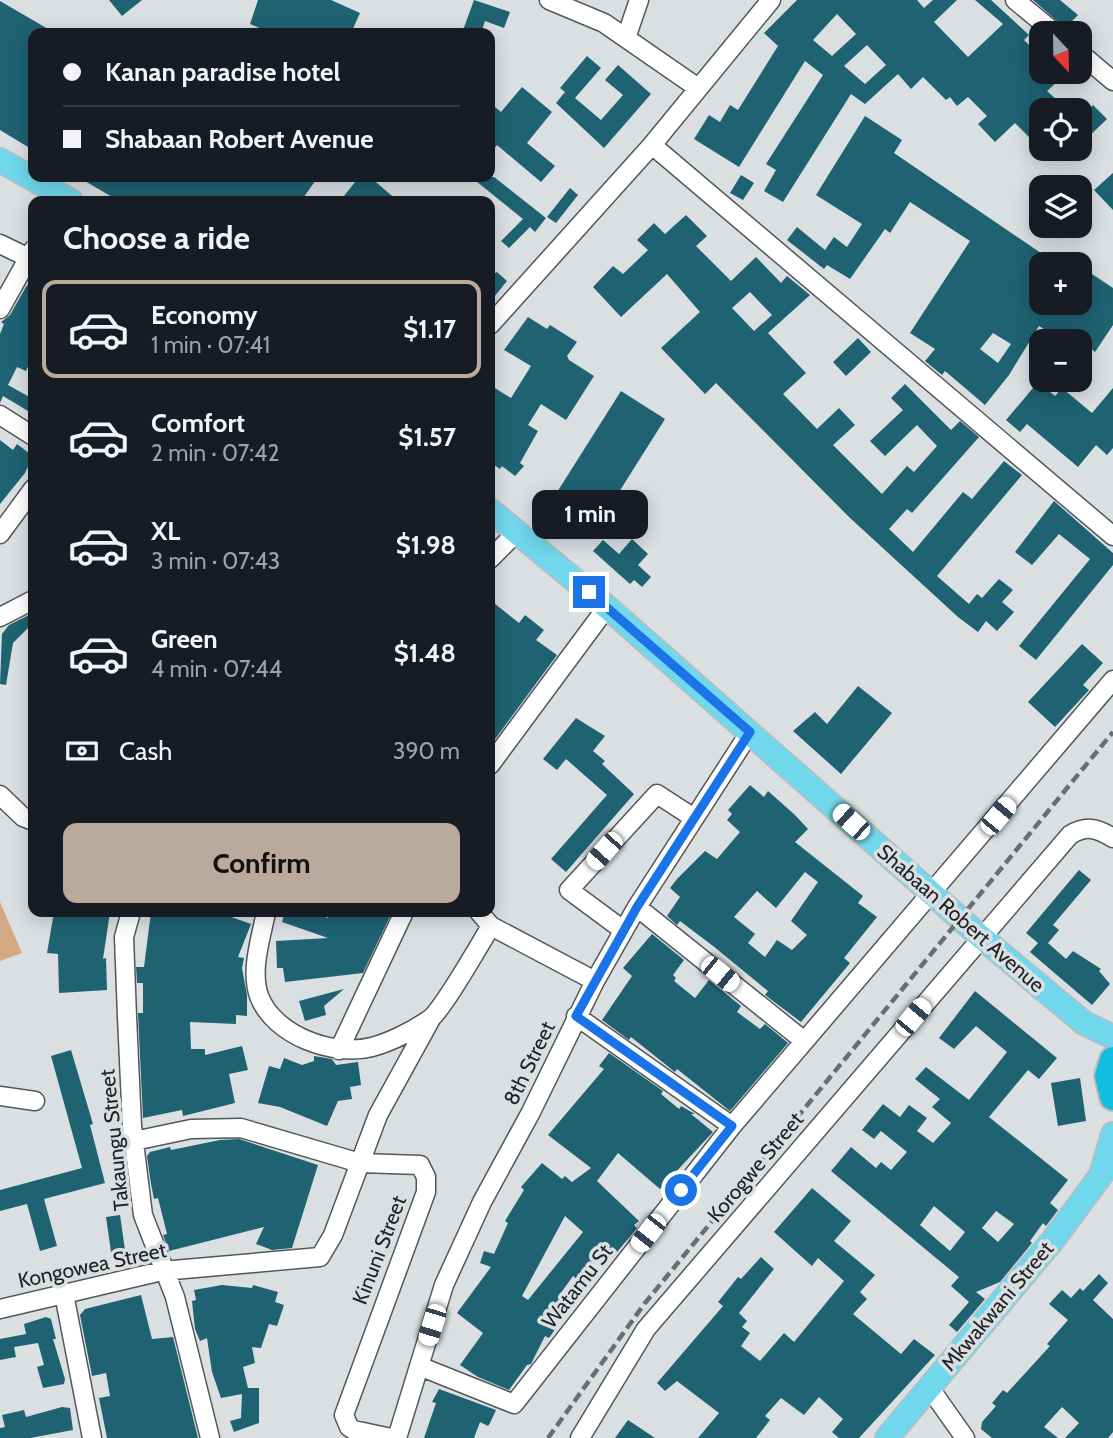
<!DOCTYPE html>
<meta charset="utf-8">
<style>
:root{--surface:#171b24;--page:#242831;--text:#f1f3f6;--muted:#9ea1a6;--line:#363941;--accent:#baaa9b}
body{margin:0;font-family:Cabin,sans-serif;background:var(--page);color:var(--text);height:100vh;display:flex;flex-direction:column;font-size:26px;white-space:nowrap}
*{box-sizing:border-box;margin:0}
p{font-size:23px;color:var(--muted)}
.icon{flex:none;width:38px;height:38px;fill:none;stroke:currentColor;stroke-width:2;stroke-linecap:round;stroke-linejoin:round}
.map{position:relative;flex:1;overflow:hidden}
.sheet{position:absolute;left:28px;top:196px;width:467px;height:721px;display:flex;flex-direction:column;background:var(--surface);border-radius:14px;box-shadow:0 4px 18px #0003}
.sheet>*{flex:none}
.banner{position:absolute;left:28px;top:28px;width:467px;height:154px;border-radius:14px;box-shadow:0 4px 18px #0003;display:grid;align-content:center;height:154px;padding:0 35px;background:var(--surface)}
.needle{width:46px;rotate:158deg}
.fabs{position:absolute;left:1029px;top:21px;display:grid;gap:14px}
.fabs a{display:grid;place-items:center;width:63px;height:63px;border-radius:14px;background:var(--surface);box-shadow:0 4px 18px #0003;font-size:35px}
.end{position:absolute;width:32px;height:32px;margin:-16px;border:9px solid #1a73e8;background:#fff;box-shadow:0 0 0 4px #fff}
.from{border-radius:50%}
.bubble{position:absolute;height:49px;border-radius:14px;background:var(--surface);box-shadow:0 4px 18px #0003;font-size:23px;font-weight:700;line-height:49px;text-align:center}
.car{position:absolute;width:21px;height:42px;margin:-21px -10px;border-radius:9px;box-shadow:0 0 5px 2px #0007;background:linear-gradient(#fff 24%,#345 0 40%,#fff 0 76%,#345 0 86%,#fff 0)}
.banner b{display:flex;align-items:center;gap:24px;height:66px;font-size:26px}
.banner b+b{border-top:2px solid var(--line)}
.banner i{width:18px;height:18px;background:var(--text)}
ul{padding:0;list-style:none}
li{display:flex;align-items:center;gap:21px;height:98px;margin:0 14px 10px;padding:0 21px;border:4px solid transparent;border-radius:14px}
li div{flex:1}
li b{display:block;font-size:26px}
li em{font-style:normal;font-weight:700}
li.selected{border-color:var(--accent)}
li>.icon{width:63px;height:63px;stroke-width:1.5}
h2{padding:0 35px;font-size:32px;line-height:84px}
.pay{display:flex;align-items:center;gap:18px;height:77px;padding:0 35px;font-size:26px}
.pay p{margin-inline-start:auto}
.button{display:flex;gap:14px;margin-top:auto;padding:14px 35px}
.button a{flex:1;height:80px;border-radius:14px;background:var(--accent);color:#111;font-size:28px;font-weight:700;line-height:80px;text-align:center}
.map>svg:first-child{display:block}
</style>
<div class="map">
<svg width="1113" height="1438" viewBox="0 0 1113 1438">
<rect width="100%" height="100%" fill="#dae0e2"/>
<path fill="#d2a982" d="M0,902L22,953L0,961Z"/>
<path fill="#1f6272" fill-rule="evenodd" d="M109,0H142L122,16Z
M258,0H331L360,13L351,33H271L250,24Z
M474,0L510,12L504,28L485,21L481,33H462Z
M797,0H917L924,8L933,0H957L934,22L968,57L1003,24L975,0H991L1029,35L1024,40L1041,57L1032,67L1036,72H1068L1047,91L1068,110H1041V125L1029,137L1015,123L995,142L978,124L987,116L968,97L957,106L950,97L946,100L923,77L911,89L898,74L865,104L851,94L783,202L764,191L776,170L766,164L823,75L805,61L739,167L694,139L709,115L720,122L730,105L738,110L778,46L764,33ZM837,14L856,34L832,56L813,40ZM867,45L886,65L865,84L844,66Z
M1033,0H1060L1078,15L1065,28Z
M0,1L55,33H33V150L0,130Z
M587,56L601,68L575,98L601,120L623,95L605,80L618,65L651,94L604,148L556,103L565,92L560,88Z
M522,87L552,112L527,143L555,166L541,182L497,145L490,154V113L495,107L501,112Z
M1093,105L1107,119L1080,145V118Z
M865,116L902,140L894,153L1057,264H1041V303H1080V266L1113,288V325L1095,352L1089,347L1080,359V341H1062L1039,326L1009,375L985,405L945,371L942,375L925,361L935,349L910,333L970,241L910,202L890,233L885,229L850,279L827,265L824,269L787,240L797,227L825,250L834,237L847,247L862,224L816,195ZM993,333L1011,344L998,363L980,349Z
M1113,173V210L1094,190Z
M741,175L754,183L743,200L730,193Z
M78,177H318L301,201H119Z
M359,177H370L398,201H340Z
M471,177H494L546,218L535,232L530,227L509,248L501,241L523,219Z
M570,188L578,195L556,223L547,217Z
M686,215L707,236L696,246L731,281L756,257L781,283L787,276L810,295L768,333L806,373L783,394L817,429L839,408L855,425L833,445L882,494L907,466L914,472L937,446L917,425L885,456L870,441L903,410L891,398L905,384L951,430L960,421L979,437L912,513L907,509L889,529L913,552L963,492L972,499L1004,461L1022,475L937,576L969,604L977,594L982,598L999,579L1013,590L1002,602L1014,612L997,631L986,621L978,632L958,617L849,517L716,383L705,394L661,348L700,312L667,274L621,317L593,287L613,266L623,274L648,250L637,240L654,223L665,234ZM750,292L772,315L754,331L732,308Z
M497,272L507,281L490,302V276Z
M27,285L33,288V356L26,371L17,367L8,385L33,399V414L3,396L0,403V334L4,324L1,322L10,315Z
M528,317L547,329L550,325L577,342L567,356L569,360L594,376L566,420L541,404L528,425L538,431L520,463L524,466L515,476L502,466L500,469L490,462V385L511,398L531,366L504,350Z
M858,338L871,352L846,376L833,362Z
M1038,382L1055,396L1062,388L1092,413L1113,388V448L1107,455L1096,445L1078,467L1027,424L1020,432L1006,420Z
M621,391L665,419L619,492L639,503L630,516L612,505L603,518L570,497L555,515L547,508Z
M0,440L13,450L17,444L33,456L25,473L0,504Z
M1054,501L1113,553V565L1036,660L1019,646L1090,559L1059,534L1032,565L1015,552Z
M632,539L648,554L638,565L651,577L642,587L634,580L630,584L593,551L603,540L619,554Z
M490,600L519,623L525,615L544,630L536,640L557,655L490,746Z
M33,613V623L13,643L6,685L0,684L2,634L9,625Z
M1082,644L1103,663L1083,685L1089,690L1055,727L1028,702Z
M858,686L892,713L841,774L793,731L815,712L827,724Z
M576,718L605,736L593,751L605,761L602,764L634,794L566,872L551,859L607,795L566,759L557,770L543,759Z
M750,785L764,797L768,791L795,815L808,829L795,842L863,896L858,903L877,917L844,958L850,963L801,1022L765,995L768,991L713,946L680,921L677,925L667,916L680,897L670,888L677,879L705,851L717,859L740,832L727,820L732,814L728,810ZM805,872L818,882L791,921L807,935L792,950L777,940L765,957L748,943L755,934L734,917L757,891L776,908Z
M1079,870L1091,880L1053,925L1059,930L1048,943L1066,959L1073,951L1101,969L1099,971L1110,984L1092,1005L1030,952L1038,943L1026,933Z
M54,912H110L103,959L106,958L107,990L59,993L58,954L47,953Z
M151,912H217L251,924L238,957L244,958L242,968L247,995V1016L236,1015V1024L190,1022L191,1049H205V1055L242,1046L248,1070L229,1074L235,1103L183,1116L182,1110L143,1118L138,1013H143V983H137L136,967H144Z
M285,912H311L328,918L330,912H392L363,973L285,982L283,968H277L276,941L328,938L282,922Z
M652,934L684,960L673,975L676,978L674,981L695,998L709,980L741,1006L737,1012L760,1029L765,1024L788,1043L730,1111L677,1069L675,1072L631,1037L629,1040L602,1020L632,976L623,968Z
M344,989L324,1006L326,1015L305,1021L299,1001Z
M975,991L1057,1058L1039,1079L1028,1070L989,1117L1068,1180L1050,1203L1058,1210L1046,1226L1043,1223L1030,1241L1032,1243L1000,1282L976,1292L985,1299L957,1332L949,1325L969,1302L951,1286L959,1277L831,1171L851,1147L876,1168L881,1162L891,1170L907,1152L881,1131L874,1139L862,1130L883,1104L900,1117L909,1105L927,1118L917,1131L933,1143L951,1123L932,1107L940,1099L915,1079L926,1067L969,1100L1007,1052L976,1026L954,1049L939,1038ZM934,1206L965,1232L950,1251L920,1225ZM996,1211L1014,1224L998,1242L982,1228Z
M71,1050L93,1124L90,1125L105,1183L44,1199L57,1246L40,1251L27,1204L0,1211V1190L82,1168L51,1056Z
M609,1053L663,1091L661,1094L679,1109L681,1106L695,1114H691L713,1132L660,1189L618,1153L597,1181L639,1221L634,1225L637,1228L612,1258L606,1254L602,1258L598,1255L578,1280L573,1276L558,1297L565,1302L551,1320L556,1328L549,1338L545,1336L531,1364L527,1365L509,1390L478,1377L460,1365L483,1333L457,1313L491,1267L480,1263L484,1251L494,1254L508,1223L505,1221L524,1190L521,1187L542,1163L562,1179L565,1176L572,1182L591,1168L548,1135L604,1069L599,1066ZM565,1216L583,1232L528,1300L522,1296Z
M314,1056L332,1059L336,1065L358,1062L361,1085L350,1087L352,1099L338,1101L327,1126L280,1107L258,1103L269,1066L280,1069L284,1058L302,1065L314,1061Z
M1080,1078L1086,1121L1058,1126L1051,1083Z
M239,1139L318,1165L292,1248L272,1250L256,1244L264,1227L169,1251L163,1235L167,1234L158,1198L154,1199L151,1184L147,1156L150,1152L170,1147L171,1150L220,1140Z
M812,1188L851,1221L834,1241L875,1275L860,1292L867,1299L853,1314L901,1354L914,1339L935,1355L859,1438H839L832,1432L843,1419L819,1397L804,1415L781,1398L765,1416L770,1420L756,1438H698L719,1413L677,1381L665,1391L657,1383L723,1306L718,1302L738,1277L741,1279L761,1257L774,1269L739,1313L747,1321L742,1327L750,1333L741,1346L760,1361L784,1333L794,1342L844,1281L818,1258L812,1266L774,1232Z
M120,1215L125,1250L111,1252L106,1217Z
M1099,1274L1108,1283L1093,1300L1113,1319V1432L1108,1438H1065L1079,1423L1062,1407L1044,1427L1058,1438H992L981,1429L982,1422L996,1406L992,1403L1003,1390L1007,1393L1050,1346L1047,1344L1068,1320L1049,1304L1062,1290L1071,1298L1080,1288L1083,1291Z
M222,1285L252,1288L253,1285L278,1292L275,1302L284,1305L277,1326L269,1324L261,1348L252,1347L255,1363L243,1367L248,1388H259V1423L234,1432L230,1421L241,1418L242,1394L221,1398L212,1372L207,1338L200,1341L195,1329L192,1301L196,1300L194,1290Z
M141,1295L152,1339L173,1337L198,1438H107L99,1398L110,1396L106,1373L92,1376L80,1315L85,1309Z
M46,1317L51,1319L56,1339H53L65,1379L64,1384L43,1388L37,1367L44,1365L38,1343L14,1347L16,1357L0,1360V1339L26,1334L24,1324Z
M439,1389L496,1410L490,1423L488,1426L480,1422L474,1438H424L436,1403L432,1402Z
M62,1407L70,1408L73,1430L30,1438H0V1428L5,1427L2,1415L24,1410L26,1417Z
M628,1420L655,1438H615Z"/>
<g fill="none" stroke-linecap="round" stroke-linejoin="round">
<defs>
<path id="minor" d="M549,0L604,23L698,88
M1015,0L1055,33
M626,38L639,0
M1080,53L1113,81
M652,145L1113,536
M0,244L33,260
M0,309L33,250
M490,325L652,145L771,0
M0,415L33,436
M0,534L33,489
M490,559L516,533
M0,617L33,600
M490,765L607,607
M0,795L23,817L33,821
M637,907L803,1040
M131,912L124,937L127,1017L132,1126L143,1215L175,1297L210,1438
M266,912C261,938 250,970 259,996C274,1036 334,1057 372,1047C391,1042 414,1030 430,1019C443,1009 480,944 491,926
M479,912L491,926L595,981
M623,930L569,890L657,794L694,818
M576,1016L732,1126
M339,1050L404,912
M0,1096L35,1101
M134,1141L191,1129L241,1128L360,1163L420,1165L426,1177V1192L344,1415L349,1427L354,1430L391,1438
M64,1294L92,1438
M0,1309L162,1271L320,1257L333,1235L378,1115L432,1017
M419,1366L514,1404L732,1126L1113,680
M929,1387L965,1438
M397,1438L444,1285L482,1202L531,1112L595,981L637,907L750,732
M580,1438L646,1329L1070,835C1086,825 1097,828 1113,838"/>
<path id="major" d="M0,160L71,201
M490,510L607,607L981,937L1084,1023L1113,1037
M1102,1171L1113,1134
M887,1438L1053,1240L1113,1159"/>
<path id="highway" d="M1113,1060L1108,1076L1113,1097"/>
</defs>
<use href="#minor" stroke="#525759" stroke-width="21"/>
<use href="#major" stroke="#bcbcbd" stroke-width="26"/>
<use href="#highway" stroke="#bcbcbd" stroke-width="30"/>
<use href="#minor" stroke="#fff" stroke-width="18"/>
<use href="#major" stroke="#71d7ec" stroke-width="23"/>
<use href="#highway" stroke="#12bde0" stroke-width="26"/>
<path stroke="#6a6e6f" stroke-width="4.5" stroke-dasharray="10 5" stroke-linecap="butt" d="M548,1438L645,1303L1113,732"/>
</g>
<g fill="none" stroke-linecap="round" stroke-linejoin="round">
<path stroke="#1a73e8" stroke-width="9" d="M589,592L750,732L637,907L576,1016L732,1126L681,1190"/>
</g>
<g text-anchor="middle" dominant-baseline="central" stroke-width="7" stroke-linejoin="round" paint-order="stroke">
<g font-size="21" fill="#1f2122" stroke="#dae0e2">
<text transform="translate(961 918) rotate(41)">Shabaan Robert Avenue</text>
<text transform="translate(529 1063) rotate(-64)">8th Street</text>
<text transform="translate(114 1140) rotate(-96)">Takaungu Street</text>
<text transform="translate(755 1167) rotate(-50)">Korogwe Street</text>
<text transform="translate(379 1250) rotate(-69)">Kinuni Street</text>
<text transform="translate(92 1265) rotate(-12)">Kongowea Street</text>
<text transform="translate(577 1286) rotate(-52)">Watamu St</text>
<text transform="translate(997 1306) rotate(-50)">Mkwakwani Street</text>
</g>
</g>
</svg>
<div class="fabs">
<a><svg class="needle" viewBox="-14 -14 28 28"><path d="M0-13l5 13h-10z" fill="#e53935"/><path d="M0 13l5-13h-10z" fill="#9ea1a6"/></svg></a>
<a><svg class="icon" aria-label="locate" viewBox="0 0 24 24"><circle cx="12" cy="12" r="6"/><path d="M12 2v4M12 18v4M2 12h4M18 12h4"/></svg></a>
<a><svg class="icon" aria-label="layers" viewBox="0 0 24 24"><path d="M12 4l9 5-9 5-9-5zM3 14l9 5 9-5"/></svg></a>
<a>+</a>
<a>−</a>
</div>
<i class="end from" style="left:681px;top:1190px"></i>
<i class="end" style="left:589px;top:592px"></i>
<div class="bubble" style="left:532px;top:490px;width:116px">1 min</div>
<i class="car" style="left:998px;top:816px;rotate:40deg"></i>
<i class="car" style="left:851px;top:822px;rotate:312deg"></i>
<i class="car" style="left:604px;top:851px;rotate:222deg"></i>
<i class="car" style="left:720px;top:974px;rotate:129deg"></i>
<i class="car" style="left:913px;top:1017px;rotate:40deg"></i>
<i class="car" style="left:648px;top:1233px;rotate:218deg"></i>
<i class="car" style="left:432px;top:1325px;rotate:197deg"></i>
<div class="banner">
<b><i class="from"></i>Kanan paradise hotel</b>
<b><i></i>Shabaan Robert Avenue</b>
</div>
<section class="sheet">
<h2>Choose a ride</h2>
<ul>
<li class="selected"><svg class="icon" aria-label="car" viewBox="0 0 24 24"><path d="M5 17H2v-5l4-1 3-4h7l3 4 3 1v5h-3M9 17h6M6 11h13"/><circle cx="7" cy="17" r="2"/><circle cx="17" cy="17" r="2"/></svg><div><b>Economy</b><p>1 min · 07:41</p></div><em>$1.17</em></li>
<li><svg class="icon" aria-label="car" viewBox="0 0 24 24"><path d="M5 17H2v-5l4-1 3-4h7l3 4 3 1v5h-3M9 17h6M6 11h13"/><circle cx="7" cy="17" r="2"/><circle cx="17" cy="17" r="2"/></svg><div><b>Comfort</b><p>2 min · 07:42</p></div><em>$1.57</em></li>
<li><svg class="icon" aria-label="car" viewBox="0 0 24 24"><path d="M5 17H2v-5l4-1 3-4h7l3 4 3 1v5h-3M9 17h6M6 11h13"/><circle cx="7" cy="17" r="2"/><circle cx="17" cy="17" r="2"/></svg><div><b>XL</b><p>3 min · 07:43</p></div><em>$1.98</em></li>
<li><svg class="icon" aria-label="car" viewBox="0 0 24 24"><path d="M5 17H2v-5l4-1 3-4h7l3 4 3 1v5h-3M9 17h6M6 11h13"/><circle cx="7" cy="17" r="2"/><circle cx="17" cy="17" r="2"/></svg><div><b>Green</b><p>4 min · 07:44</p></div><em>$1.48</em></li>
</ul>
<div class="pay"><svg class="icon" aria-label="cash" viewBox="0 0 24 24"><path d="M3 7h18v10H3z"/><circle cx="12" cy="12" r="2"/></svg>Cash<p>390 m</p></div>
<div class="button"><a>Confirm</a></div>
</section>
</div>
